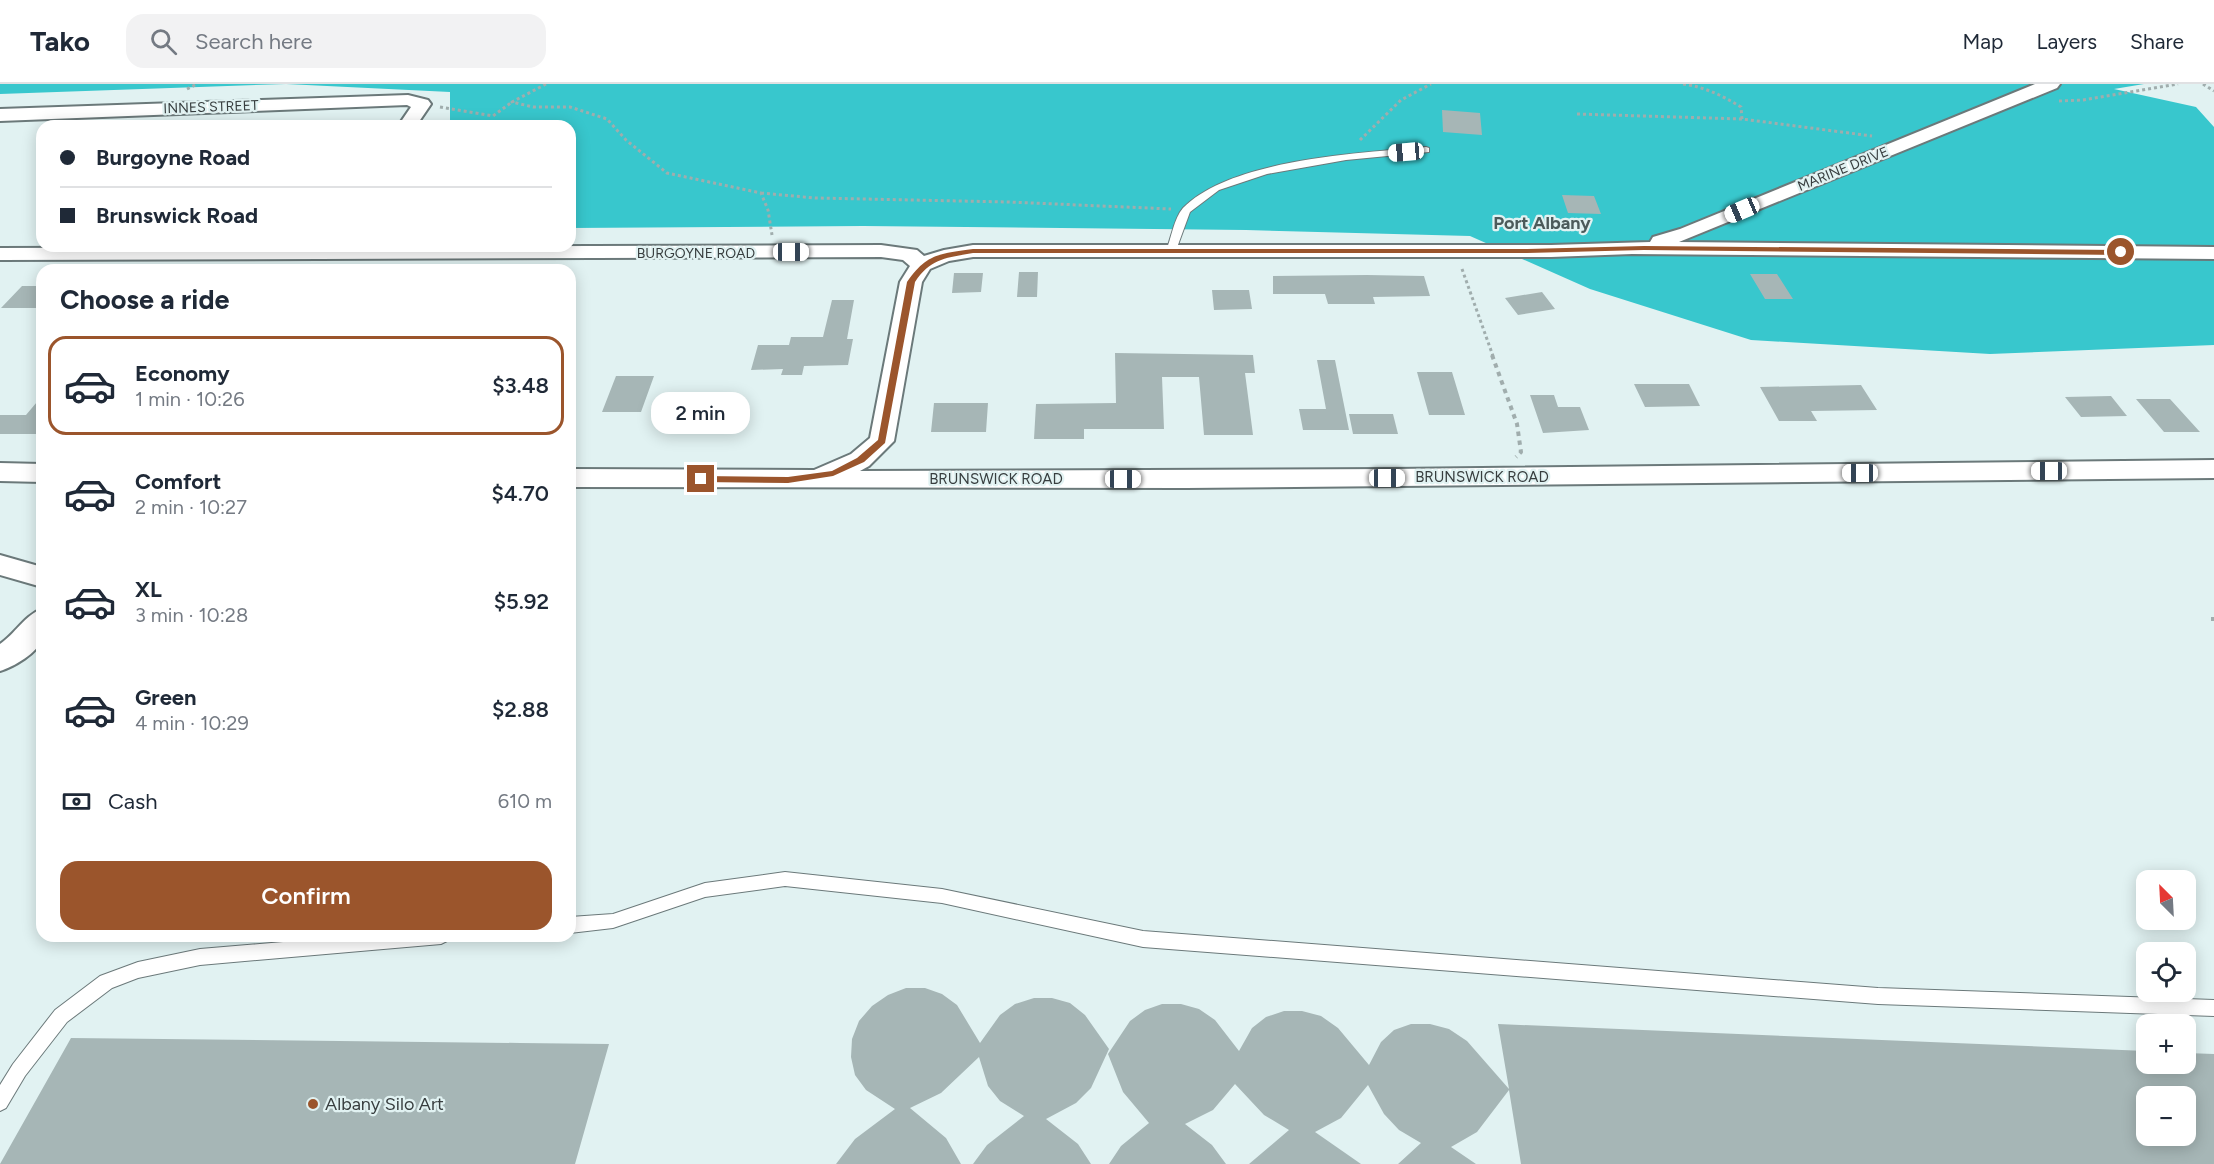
<!DOCTYPE html>
<meta charset="utf-8">
<style>
:root{--surface:#fff;--page:#f2f2f3;--text:#1f2937;--muted:#747a83;--line:#e0e1e3;--accent:#9b552c}
body{margin:0;font-family:Figtree,sans-serif;background:var(--page);color:var(--text);height:100vh;display:flex;flex-direction:column;font-size:22px;white-space:nowrap}
*{box-sizing:border-box;margin:0}
p{font-size:20px;color:var(--muted)}
.icon{flex:none;width:33px;height:33px;fill:none;stroke:currentColor;stroke-width:2;stroke-linecap:round;stroke-linejoin:round}
.map{position:relative;flex:1;overflow:hidden}
.panel{position:absolute;left:36px;top:180px;width:540px;height:678px;display:flex;flex-direction:column;background:var(--surface);border-radius:18px;box-shadow:0 3px 15px #0003}
.panel>*{flex:none}
.banner{position:absolute;left:36px;top:36px;width:540px;height:132px;border-radius:18px;box-shadow:0 3px 15px #0003;display:grid;align-content:center;height:132px;padding:0 24px;background:var(--surface)}
.needle{width:39px;rotate:336deg}
.controls{position:absolute;left:2136px;top:786px;display:grid;gap:12px}
.controls a{display:grid;place-items:center;width:60px;height:60px;border-radius:12px;background:var(--surface);box-shadow:0 3px 15px #0003;font-size:30px}
.end{position:absolute;width:27px;height:27px;margin:-14px;border:8px solid #9b552c;background:#fff;box-shadow:0 0 0 3px #fff}
.from{border-radius:50%}
.bubble{position:absolute;height:42px;border-radius:18px;background:var(--surface);box-shadow:0 3px 15px #0003;font-size:20px;font-weight:600;line-height:42px;text-align:center}
.car{position:absolute;width:18px;height:36px;margin:-18px -9px;border-radius:8px;box-shadow:0 0 4px 2px #0007;background:linear-gradient(#fff 24%,#345 0 40%,#fff 0 76%,#345 0 86%,#fff 0)}
.banner b{display:flex;align-items:center;gap:21px;height:57px;font-size:22px}
.banner b+b{border-top:2px solid var(--line)}
.banner i{width:15px;height:15px;background:var(--text)}
ul{padding:0;list-style:none}
li{display:flex;align-items:center;gap:18px;height:99px;margin:0 12px 9px;padding:0 12px;border:3px solid transparent;border-radius:18px}
li div{flex:1}
li b{display:block;font-size:22px}
li em{font-style:normal;font-weight:600}
li.active{border-color:var(--accent)}
li>.icon{width:54px;height:54px;stroke-width:1.5}
h2{padding:0 24px;font-size:27px;line-height:72px}
.pay{display:flex;align-items:center;gap:15px;height:66px;padding:0 24px;font-size:22px}
.pay p{margin-inline-start:auto}
.action{display:flex;gap:12px;margin-top:auto;padding:12px 24px}
.action a{flex:1;height:69px;border-radius:18px;background:var(--accent);color:#fff;font-size:24px;font-weight:600;line-height:69px;text-align:center}
header{display:flex;align-items:center;gap:36px;box-sizing:border-box;height:84px;padding:0 30px;background:var(--surface);border-bottom:2px solid var(--line)}
header strong{font-size:28px}
nav{display:flex;gap:33px;margin-inline-start:auto;font-size:21px}
.search{width:420px;height:54px;background:var(--page);display:flex;align-items:center;gap:15px;box-sizing:border-box;padding:0 21px;border-radius:18px;color:var(--muted);font-size:22px}
.map>svg:first-child{display:block}
</style>
<header>
<strong>Tako</strong>
<div class="search"><svg class="icon" aria-label="search" viewBox="0 0 24 24"><circle cx="10" cy="10" r="6"/><path d="M15 15l6 6"/></svg>Search here</div>
<nav><a>Map</a><a>Layers</a><a>Share</a></nav>
</header>
<div class="map">
<svg width="2214" height="1080" viewBox="0 0 2214 1080">
<rect width="100%" height="100%" fill="#e1f2f2"/>
<path fill="#38c7cd" d="M0,0H2144L2114,5L2196,23L2214,43V261L1990,270L1751,256L1590,205L1470,152L1246,146L863,142L570,144V42H450V8L286,0L0,10Z"/>
<path fill="#a6b6b6" fill-rule="evenodd" d="M1442,26L1480,29L1482,51L1443,48Z
M1562,111L1594,112L1601,130L1568,129Z
M1019,188H1038L1037,213H1017Z
M954,189H983L981,208L952,209Z
M1750,190H1777L1793,215H1765Z
M1367,191L1424,192L1430,212L1373,213L1375,220H1328L1325,210H1273V192Z
M22,202H42V224H1Z
M1212,206H1249L1252,225L1214,226Z
M1542,208L1555,225L1518,231L1505,214Z
M832,216H854L847,255H853L848,281L804,282L802,291H781L783,285L751,286L758,261H789L791,253H823Z
M1115,269L1253,271L1255,289H1245L1253,351H1204L1199,293H1162L1164,345H1084V355H1034L1036,320L1116,319Z
M1317,276H1335L1349,346H1303L1299,325H1326Z
M1417,288H1452L1465,331H1429Z
M616,292H654L641,328H602Z
M1634,300H1689L1700,322L1645,323Z
M1861,301L1877,326L1811,327L1817,337H1779L1760,303Z
M1530,311H1554L1558,323H1580L1589,346L1543,349Z
M42,312V350H0V331H26Z
M2111,312L2127,332L2081,333L2065,313Z
M2136,315H2170L2200,348H2164Z
M934,319H988L986,348H931Z
M1349,330H1393L1398,350H1353Z
M906,904H925L942,910L957,921L980,959L1000,931L1015,920L1034,914H1052L1070,919L1085,931L1109,965L1091,1004L1076,1019L1046,1035L1078,1060L1091,1080H973L987,1061L1024,1032L1000,1017L988,1002L979,973L941,1009L910,1024L946,1054L961,1080H836L855,1055L895,1025L866,1006L855,991L851,973L852,955L859,937L872,922L888,911Z
M1162,920H1181L1199,925L1215,936L1239,967L1252,944L1266,933L1284,927H1302L1321,932L1338,944L1369,981L1381,958L1394,946L1411,940H1430L1449,945L1467,957L1509,1005L1498,940L2146,967V980H2186V969L2214,970V1080H1521L1509,1006L1477,1048L1451,1063L1476,1080H1398L1421,1059L1399,1046L1384,1030L1368,1001L1341,1034L1315,1048L1361,1080H1249L1289,1046L1264,1031L1235,1000L1213,1026L1185,1040L1212,1061L1226,1080H1109L1121,1062L1149,1039L1123,1008L1108,970L1130,937L1145,926ZM2146,1012H2186V1052H2146Z
M71,954L520,959L609,960L575,1080H0Z"/>
<g fill="none" stroke-linecap="round" stroke-linejoin="round">
<defs>
<path id="service" d="M1426,63L1429,64V68L1346,76L1267,90L1219,106L1190,128L1175,169L1171,170L1166,167C1171,155 1174,134 1183,124C1231,75 1360,69 1426,63Z
M785,788L942,805L1143,847L1878,904L2214,916V932L1878,920L1143,863L942,819L785,802L705,813L613,844L570,849V833L613,830L705,799Z
M353,852H449L447,857L441,860L200,881L138,894L112,904L67,938L25,992L6,1024L0,1027V1001L13,980L55,926L100,892L138,878L200,865Z"/>
<path id="minor" d="M2035,0H2060L2057,4L1679,158L2214,163V175L1632,170L1551,173H973L949,177L930,185L922,198L894,357L869,382L860,387L1392,385L2214,376V394L1186,404L570,403V385L814,386L851,370L870,354L900,198L910,182L903,176L881,173L0,176V164L881,161L917,166L924,172L944,166L973,161H1551L1650,158L1653,153L1680,145Z
M408,11L428,16L431,20L416,42H398L411,23L407,21L0,37V25Z
M0,379L42,380V398L0,397Z
M0,471L42,483V503L0,491Z
M42,525C42,534 44,546 42,555C38,569 13,583 0,587V560C15,550 25,531 42,525Z"/>
</defs>
<use href="#service" stroke="#6b797a" stroke-width="2"/>
<use href="#minor" stroke="#6b797a" stroke-width="4"/>
<path stroke="#a0adad" stroke-width="3" stroke-dasharray="3 3" stroke-linecap="butt" d="M546,0L512,18L533,23H570L607,35L626,56L667,89L761,109L768,126L772,151
M1683,0C1705,3 1723,12 1741,23L1742,35
M2203,0L2214,7
M187,5L197,0
M2059,17L2083,16L2178,0
M440,23L493,32L512,18
M1577,30L1742,35L1872,52
M1360,56L1401,16L1431,0
M761,109L815,114L1009,118L1171,125
M1462,185L1493,272"/>
<path stroke="#a0adad" stroke-width="4" stroke-dasharray="4.5 4.5" stroke-linecap="butt" d="M1492,271L1517,340L1521,368L1516,373
M2211,535H2214"/>
<use href="#service" fill="#fff" fill-rule="evenodd"/>
<use href="#minor" fill="#fff" fill-rule="evenodd"/>
</g>
<path fill="#9b552c" d="M1644,162L2121,166L2125,168L2121,171L1644,166L1527,169H973C946,174 931,174 915,198L885,359L864,378L833,392L788,399L701,398L696,395L701,392L788,393L832,387L857,374L878,356L907,198C927,169 940,170 973,165H1527Z"/>
<circle fill="#9b552c" stroke="#e1f2f2" stroke-width="2" cx="313" cy="1020" r="6"/>
<g text-anchor="middle" dominant-baseline="central" stroke-width="4.5" stroke-linejoin="round" paint-order="stroke">
<g font-size="14" fill="#383e3f" stroke="#e1f2f2">
<text transform="translate(211 23) rotate(-2)">INNES STREET</text>
<text transform="translate(1843 85) rotate(-22)">MARINE DRIVE</text>
<text x="696" y="169">BURGOYNE ROAD</text>
</g>
<g font-size="15" fill="#383e3f" stroke="#e1f2f2">
<text x="1482" y="393">BRUNSWICK ROAD</text>
<text x="996" y="395">BRUNSWICK ROAD</text>
</g>
<g font-size="18" font-weight="bold" fill="#4c5b5b" stroke="#e1f2f2">
<text x="1542" y="139">Port Albany</text>
</g>
<g font-size="18" fill="#383e3f" stroke="#e1f2f2" text-anchor="start">
<text x="325" y="1020">Albany Silo Art</text>
</g>
</g>
</svg>
<div class="controls">
<a><svg class="needle" viewBox="-14 -14 28 28"><path d="M0-13l5 13h-10z" fill="#e53935"/><path d="M0 13l5-13h-10z" fill="#747a83"/></svg></a>
<a><svg class="icon" aria-label="locate" viewBox="0 0 24 24"><circle cx="12" cy="12" r="6"/><path d="M12 2v4M12 18v4M2 12h4M18 12h4"/></svg></a>
<a>+</a>
<a>−</a>
</div>
<i class="end from" style="left:2121px;top:168px"></i>
<i class="end" style="left:701px;top:395px"></i>
<div class="bubble" style="left:651px;top:308px;width:99px">2 min</div>
<i class="car" style="left:1406px;top:68px;rotate:265deg"></i>
<i class="car" style="left:1742px;top:126px;rotate:247deg"></i>
<i class="car" style="left:791px;top:168px;rotate:90deg"></i>
<i class="car" style="left:2049px;top:387px;rotate:270deg"></i>
<i class="car" style="left:1860px;top:389px;rotate:270deg"></i>
<i class="car" style="left:1387px;top:394px;rotate:90deg"></i>
<i class="car" style="left:1123px;top:395px;rotate:90deg"></i>
<div class="banner">
<b><i class="from"></i>Burgoyne Road</b>
<b><i></i>Brunswick Road</b>
</div>
<section class="panel">
<h2>Choose a ride</h2>
<ul>
<li class="active"><svg class="icon" aria-label="car" viewBox="0 0 24 24"><path d="M5 17H2v-5l4-1 3-4h7l3 4 3 1v5h-3M9 17h6M6 11h13"/><circle cx="7" cy="17" r="2"/><circle cx="17" cy="17" r="2"/></svg><div><b>Economy</b><p>1 min · 10:26</p></div><em>$3.48</em></li>
<li><svg class="icon" aria-label="car" viewBox="0 0 24 24"><path d="M5 17H2v-5l4-1 3-4h7l3 4 3 1v5h-3M9 17h6M6 11h13"/><circle cx="7" cy="17" r="2"/><circle cx="17" cy="17" r="2"/></svg><div><b>Comfort</b><p>2 min · 10:27</p></div><em>$4.70</em></li>
<li><svg class="icon" aria-label="car" viewBox="0 0 24 24"><path d="M5 17H2v-5l4-1 3-4h7l3 4 3 1v5h-3M9 17h6M6 11h13"/><circle cx="7" cy="17" r="2"/><circle cx="17" cy="17" r="2"/></svg><div><b>XL</b><p>3 min · 10:28</p></div><em>$5.92</em></li>
<li><svg class="icon" aria-label="car" viewBox="0 0 24 24"><path d="M5 17H2v-5l4-1 3-4h7l3 4 3 1v5h-3M9 17h6M6 11h13"/><circle cx="7" cy="17" r="2"/><circle cx="17" cy="17" r="2"/></svg><div><b>Green</b><p>4 min · 10:29</p></div><em>$2.88</em></li>
</ul>
<div class="pay"><svg class="icon" aria-label="cash" viewBox="0 0 24 24"><path d="M3 7h18v10H3z"/><circle cx="12" cy="12" r="2"/></svg>Cash<p>610 m</p></div>
<div class="action"><a>Confirm</a></div>
</section>
</div>
